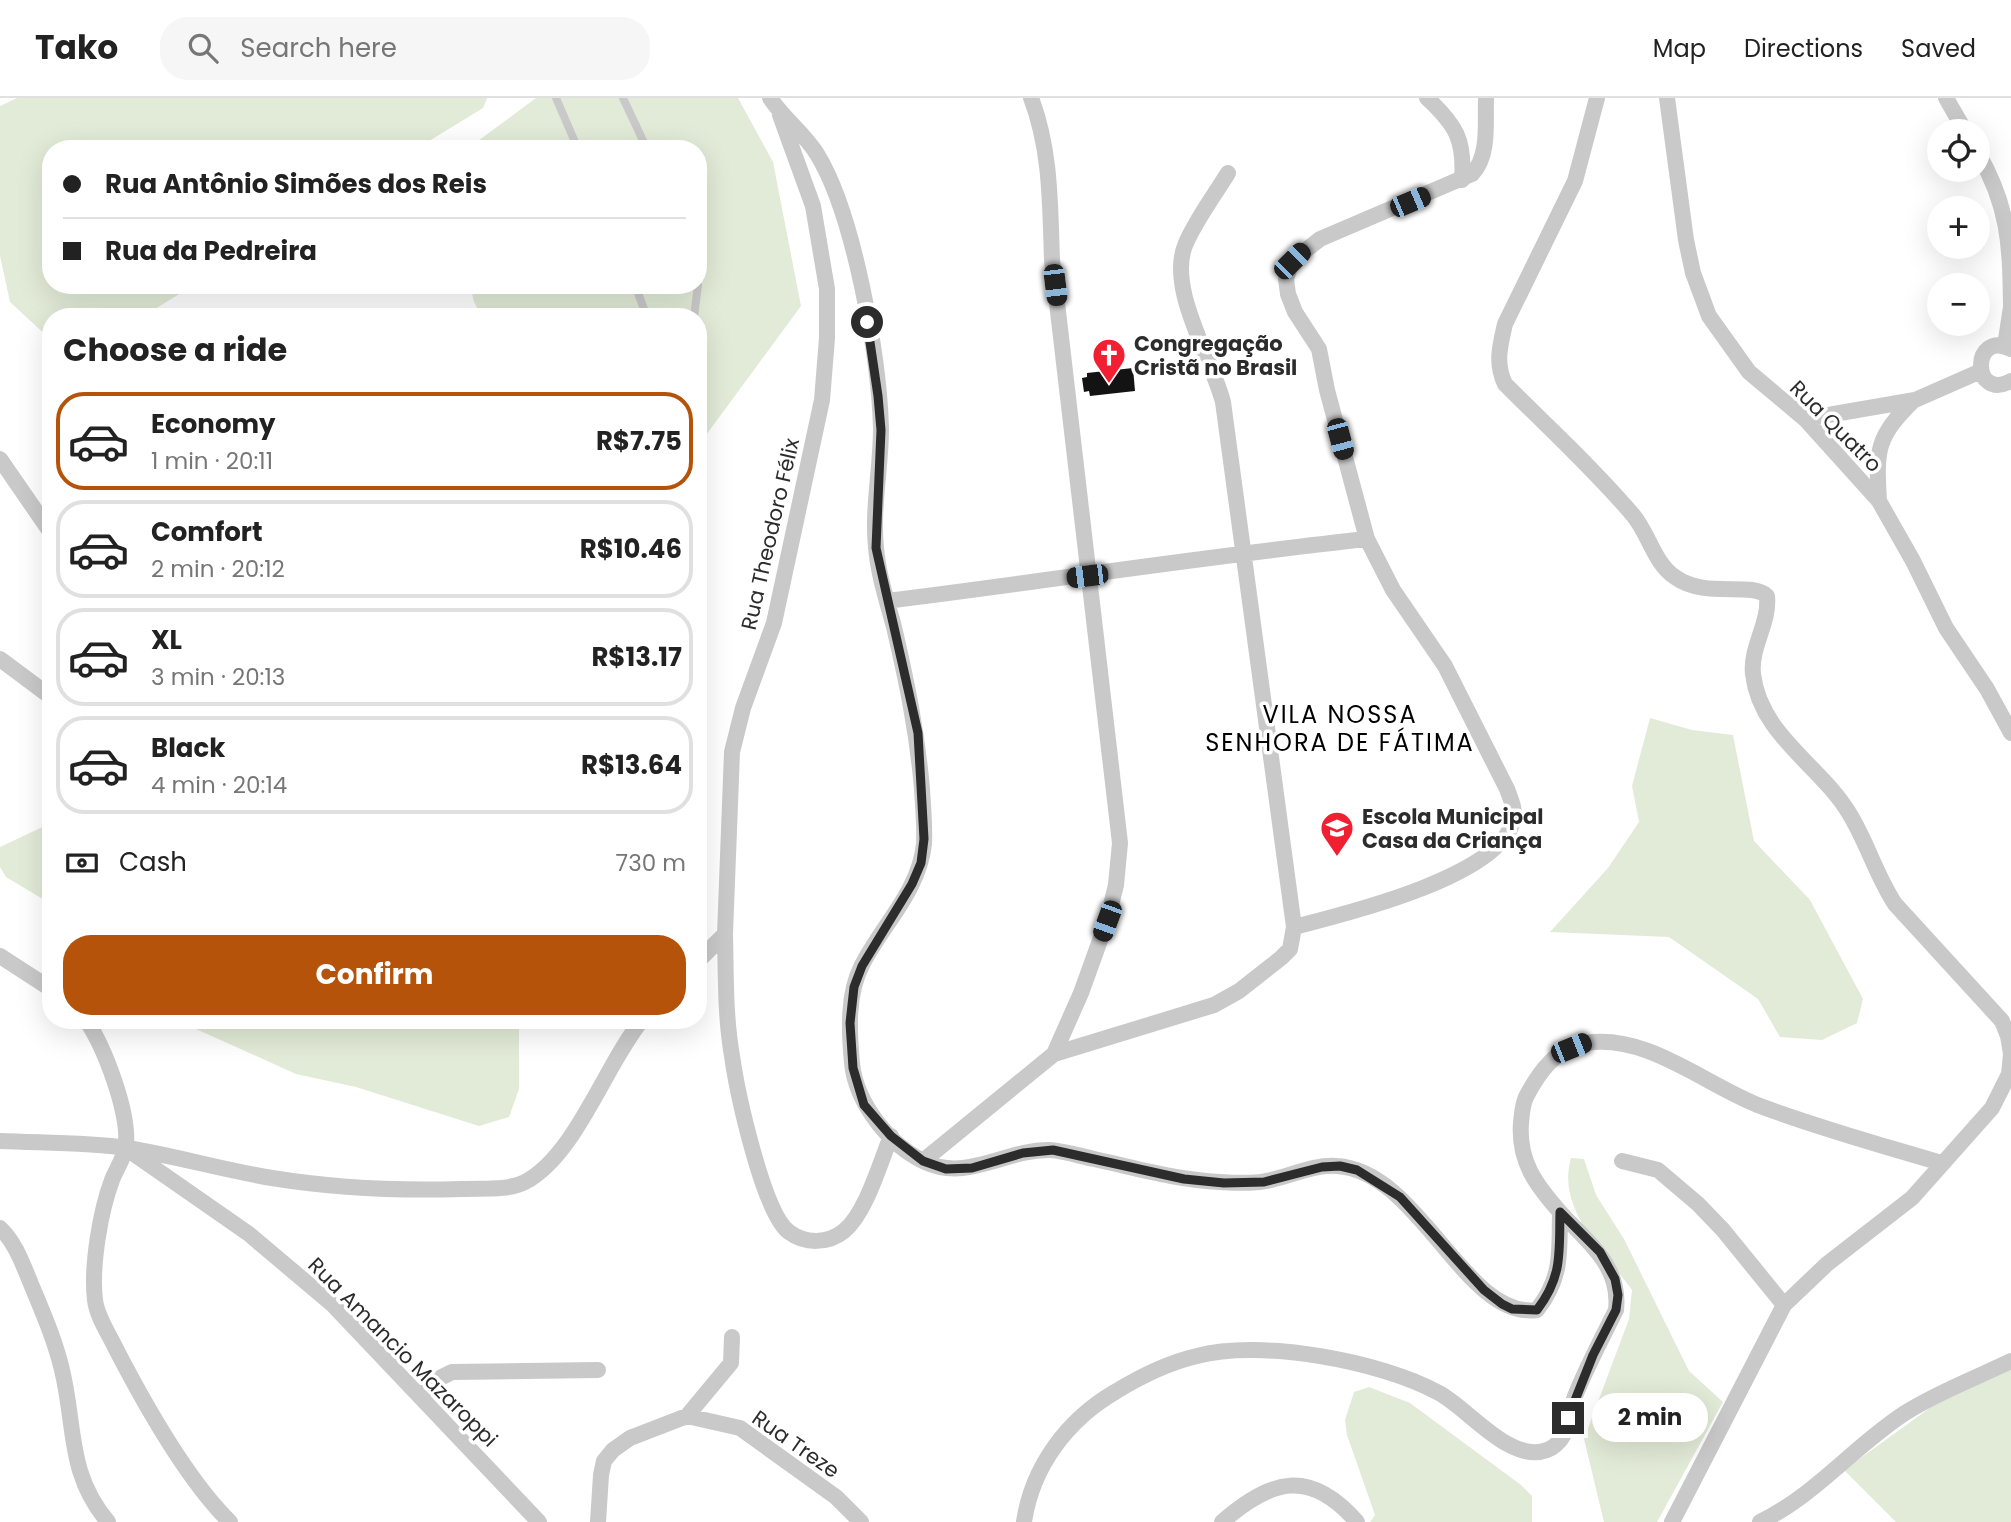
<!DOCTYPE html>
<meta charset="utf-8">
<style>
:root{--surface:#fff;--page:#f6f6f6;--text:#222;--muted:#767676;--line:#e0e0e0;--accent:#b45309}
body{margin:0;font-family:Poppins,sans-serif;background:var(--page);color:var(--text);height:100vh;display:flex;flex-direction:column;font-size:26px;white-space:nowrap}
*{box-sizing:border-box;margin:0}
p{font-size:23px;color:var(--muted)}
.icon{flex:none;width:38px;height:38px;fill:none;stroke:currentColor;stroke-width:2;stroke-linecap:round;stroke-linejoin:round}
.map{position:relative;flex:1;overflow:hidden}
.sheet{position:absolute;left:42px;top:210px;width:665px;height:721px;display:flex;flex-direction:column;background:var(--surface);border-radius:28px;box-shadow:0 7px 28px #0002}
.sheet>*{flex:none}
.banner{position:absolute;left:42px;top:42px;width:665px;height:154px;border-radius:28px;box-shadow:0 7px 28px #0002;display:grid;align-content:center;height:154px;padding:0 21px;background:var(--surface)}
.controls{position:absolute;left:1927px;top:21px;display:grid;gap:14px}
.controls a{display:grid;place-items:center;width:63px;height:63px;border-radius:50%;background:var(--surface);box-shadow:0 7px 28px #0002;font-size:35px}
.end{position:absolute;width:32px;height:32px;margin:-16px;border:9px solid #2c2c2c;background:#fff;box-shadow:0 0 0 4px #fff}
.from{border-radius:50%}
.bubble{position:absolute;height:49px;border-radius:24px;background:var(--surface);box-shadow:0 7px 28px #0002;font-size:23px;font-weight:700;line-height:49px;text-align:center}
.car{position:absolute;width:21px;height:42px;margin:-21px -10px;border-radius:9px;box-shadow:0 0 5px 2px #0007;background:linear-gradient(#222 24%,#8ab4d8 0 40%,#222 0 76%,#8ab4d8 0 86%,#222 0)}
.banner b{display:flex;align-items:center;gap:24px;height:66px;font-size:26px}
.banner b+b{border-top:2px solid var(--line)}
.banner i{width:18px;height:18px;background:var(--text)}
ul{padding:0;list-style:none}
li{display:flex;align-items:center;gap:21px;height:98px;margin:0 14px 10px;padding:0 7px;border:4px solid var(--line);border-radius:28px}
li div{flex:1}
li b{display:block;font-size:26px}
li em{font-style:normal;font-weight:700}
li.active{border-color:var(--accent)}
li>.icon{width:63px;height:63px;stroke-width:1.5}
h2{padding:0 21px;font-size:32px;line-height:84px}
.pay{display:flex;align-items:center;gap:18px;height:77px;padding:0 21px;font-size:26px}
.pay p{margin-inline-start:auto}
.cta{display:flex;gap:14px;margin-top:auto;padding:14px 21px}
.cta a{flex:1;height:80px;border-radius:28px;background:var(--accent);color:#fff;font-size:28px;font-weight:700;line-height:80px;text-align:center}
header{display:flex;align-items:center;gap:42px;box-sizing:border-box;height:98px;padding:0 35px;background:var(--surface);border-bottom:2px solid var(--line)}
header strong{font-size:33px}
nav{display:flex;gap:38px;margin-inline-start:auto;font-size:24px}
.search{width:490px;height:63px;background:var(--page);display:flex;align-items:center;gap:18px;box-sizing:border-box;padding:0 24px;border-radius:28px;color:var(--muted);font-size:26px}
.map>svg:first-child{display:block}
</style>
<header>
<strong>Tako</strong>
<div class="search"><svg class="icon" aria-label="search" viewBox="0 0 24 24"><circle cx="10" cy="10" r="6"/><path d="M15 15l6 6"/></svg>Search here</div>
<nav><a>Map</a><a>Directions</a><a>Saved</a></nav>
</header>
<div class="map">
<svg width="2011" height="1424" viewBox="0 0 2011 1424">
<rect width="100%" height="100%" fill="#fff"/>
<path fill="#e2ebd7" d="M17,0H487L483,10L416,51H51V187H194L142,219H51V242L10,204L0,158V8Z
M536,0H738L773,64L801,208L698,348V219H482L474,204L470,187H698V51H467Z
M1650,620L1692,632L1733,637L1754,743L1810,802L1863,901L1857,925L1822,942L1780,939L1758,901L1669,839L1550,834L1608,770L1639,724L1632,688Z
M51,725V806L6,779L0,769V749Z
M176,922H519V991L509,1019L479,1028L356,989L296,976Z
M1571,1060L1584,1061L1596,1097L1624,1141L1689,1273L1723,1304L1657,1424H1604L1584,1341L1629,1221L1632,1192C1604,1154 1556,1111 1571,1060Z
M2011,1270V1424H1896L1844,1372L1934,1307Z
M1369,1289L1410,1305L1521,1387L1532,1398V1424H1370L1375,1417L1347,1337L1345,1322L1354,1294Z"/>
<path fill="#131313" d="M1133,270L1135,293L1090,298L1089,293L1084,294L1082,280L1087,279V275Z"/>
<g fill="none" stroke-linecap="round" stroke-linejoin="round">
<path stroke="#c9c9c9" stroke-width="8" d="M556,0L578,51
M623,0L647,51
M635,187L647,219
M694,219L698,187
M698,335L701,341"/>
<path stroke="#c9c9c9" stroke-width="16" d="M770,0C784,21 804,35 817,56C854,116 879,259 881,330C881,370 872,410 876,449C878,476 887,503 894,529C907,585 917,633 922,691C923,709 925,728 924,746C919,793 883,826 862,867C847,896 849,933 852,965C856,1005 889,1047 925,1064C968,1084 1006,1051 1050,1052C1065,1053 1080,1058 1094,1061C1136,1070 1177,1082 1220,1084C1235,1085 1252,1086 1266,1083C1289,1079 1313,1066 1337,1068C1420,1073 1465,1222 1537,1212C1563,1178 1559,1155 1560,1114C1536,1087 1518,1063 1521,1025C1522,1016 1522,1008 1526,999C1539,974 1556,950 1586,945C1648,935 1708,989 1763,1009C1822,1031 1881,1047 1941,1065
M1427,0C1456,27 1465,42 1462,82
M1597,0L1575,83L1505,226C1500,248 1495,265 1505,286C1548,329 1594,371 1633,417C1649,436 1654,465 1675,479C1705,501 1751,483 1767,498C1770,525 1750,549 1753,576C1760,637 1820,667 1849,715C1867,744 1876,777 1895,806L2002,923L2008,938L2011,956L2009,976L1992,1010L1912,1100L1827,1166L1784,1207L1672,1424
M1667,0L1686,142L1693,175L1709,218L1749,274L1805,321L1879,403L1913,463L1946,530L1987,591L2011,635
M1946,0L1965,33
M1978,55C2009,109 2010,146 2011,207
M2005,248L2011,209
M2011,251C1971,231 1971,304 2011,283
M1805,321L1915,302L1981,273
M0,361L51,435
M1879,403C1876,352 1876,339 1914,302
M887,503C1047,483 1207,458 1367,441
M0,561L51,599
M1294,829C1345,816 1499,779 1513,723C1516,712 1511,702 1507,691L1445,568L1393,492L1367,441L1327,292L1319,251L1295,214L1288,196L1286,181L1292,163L1320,141L1472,76C1490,58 1485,23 1486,0
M725,836C726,876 725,918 732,958C737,993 763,1115 789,1134C805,1146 828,1146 844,1133C866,1115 880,1065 891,1038
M0,858L51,891
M698,863L725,836L732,654L743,610L774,525L822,302L827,240V191L813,108L780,17
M86,922C105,950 129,1014 126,1047C125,1059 116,1071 112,1082C100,1114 91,1169 95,1202C97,1219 109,1236 116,1251C144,1305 187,1382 230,1424
M1054,956L1214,907L1239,893L1281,860L1290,851L1294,829L1223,304C1211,258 1166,189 1186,145C1197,120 1214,98 1228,75
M0,1043C42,1045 86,1044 127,1050C176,1058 223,1072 272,1080C334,1090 400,1093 462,1091C481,1090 508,1093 525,1084C576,1057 605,967 642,922
M134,1056L249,1136L333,1207L539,1424
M923,1063L1054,956L1081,895L1107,823L1116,787L1120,745L1052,162C1050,107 1051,52 1031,0
M1622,1063L1658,1072L1698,1106L1723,1132L1784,1207
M0,1130C16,1145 23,1167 31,1186C43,1215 55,1242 62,1272C76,1330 67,1375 108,1424
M420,1298L438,1281L452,1274L598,1272
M687,1318L731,1265L732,1239
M598,1424L601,1377L604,1363L613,1352L630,1340L687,1318L740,1330L836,1399L861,1424
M1024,1424C1032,1369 1067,1322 1115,1294C1141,1278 1167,1265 1197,1258C1261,1241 1381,1263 1439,1295C1469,1311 1510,1366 1547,1352C1553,1350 1560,1344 1563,1338C1569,1326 1570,1311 1575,1298C1587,1268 1602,1240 1616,1212C1621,1167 1587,1144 1560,1114
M1222,1424C1271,1381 1310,1370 1357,1424
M1760,1424C1816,1397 1854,1348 1905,1315C1938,1294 1976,1280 2011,1263"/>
</g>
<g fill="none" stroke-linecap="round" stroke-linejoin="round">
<path stroke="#2c2c2c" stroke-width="9" d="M867,224L878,298L881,332L876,450L918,635L924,741L921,765L912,786L862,868L854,889L850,925L853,970L864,1007L891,1038L923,1063L946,1071L972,1070L1023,1055L1053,1052L1184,1081L1224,1085L1264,1084L1322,1069L1340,1068L1357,1072L1400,1099L1484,1192L1502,1206L1512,1211L1537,1212C1563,1178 1559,1154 1560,1114L1600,1154L1615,1181L1618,1197L1616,1212L1593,1257L1568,1320"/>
</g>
<defs>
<symbol id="church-pin" viewBox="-11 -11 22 30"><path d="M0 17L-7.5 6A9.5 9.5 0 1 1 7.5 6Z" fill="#f11f32" stroke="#fff"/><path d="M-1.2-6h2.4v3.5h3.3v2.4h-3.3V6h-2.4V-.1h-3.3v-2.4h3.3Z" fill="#fff"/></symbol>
<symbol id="school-pin" viewBox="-11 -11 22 30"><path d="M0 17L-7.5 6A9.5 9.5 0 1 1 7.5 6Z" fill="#f11f32" stroke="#fff"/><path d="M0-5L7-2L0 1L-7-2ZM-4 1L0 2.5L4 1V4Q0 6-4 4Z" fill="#fff"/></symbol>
</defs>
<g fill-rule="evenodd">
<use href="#church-pin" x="1090" y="238" width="38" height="52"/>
<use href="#school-pin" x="1318" y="711" width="38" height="52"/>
</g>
<g text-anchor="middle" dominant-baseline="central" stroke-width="7" stroke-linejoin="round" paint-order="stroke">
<g font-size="21" font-weight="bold" fill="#2c2c2c" stroke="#fff" text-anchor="start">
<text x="1134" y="245">Congregação<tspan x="1134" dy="24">Cristã no Brasil</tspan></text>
<text x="1362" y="718">Escola Municipal<tspan x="1362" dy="24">Casa da Criança</tspan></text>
</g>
<g font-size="21" fill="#2c2c2c" stroke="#fff">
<text transform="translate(1836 328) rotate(45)">Rua Quatro</text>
<text transform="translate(770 436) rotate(-77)">Rua Theodoro Félix</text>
<text transform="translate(403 1254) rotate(45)">Rua Amancio Mazaroppi</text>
<text transform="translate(796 1346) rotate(35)">Rua Treze</text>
</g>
<g font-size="24" letter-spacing="2" fill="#000" stroke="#fff">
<text x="1340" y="616">VILA NOSSA<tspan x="1340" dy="28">SENHORA DE FÁTIMA</tspan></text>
</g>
</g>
</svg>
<div class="controls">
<a><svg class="icon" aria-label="locate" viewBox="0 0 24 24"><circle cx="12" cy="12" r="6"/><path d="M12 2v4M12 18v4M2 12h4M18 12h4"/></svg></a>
<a>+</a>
<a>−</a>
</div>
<i class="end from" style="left:867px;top:224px"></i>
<i class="end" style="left:1568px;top:1320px"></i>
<div class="bubble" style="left:1592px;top:1295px;width:116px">2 min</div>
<i class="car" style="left:1410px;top:104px;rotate:67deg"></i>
<i class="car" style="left:1292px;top:163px;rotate:45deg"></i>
<i class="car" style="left:1055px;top:187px;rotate:173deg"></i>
<i class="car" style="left:1340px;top:341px;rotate:165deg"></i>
<i class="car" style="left:1087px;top:478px;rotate:263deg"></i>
<i class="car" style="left:1107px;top:823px;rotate:200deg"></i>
<i class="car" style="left:1571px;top:950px;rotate:68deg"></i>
<div class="banner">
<b><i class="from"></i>Rua Antônio Simões dos Reis</b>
<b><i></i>Rua da Pedreira</b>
</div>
<section class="sheet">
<h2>Choose a ride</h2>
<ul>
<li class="active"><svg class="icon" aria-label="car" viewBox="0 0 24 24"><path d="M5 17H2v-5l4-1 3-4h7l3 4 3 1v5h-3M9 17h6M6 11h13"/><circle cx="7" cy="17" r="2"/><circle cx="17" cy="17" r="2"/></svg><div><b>Economy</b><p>1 min · 20:11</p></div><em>R$7.75</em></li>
<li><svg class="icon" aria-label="car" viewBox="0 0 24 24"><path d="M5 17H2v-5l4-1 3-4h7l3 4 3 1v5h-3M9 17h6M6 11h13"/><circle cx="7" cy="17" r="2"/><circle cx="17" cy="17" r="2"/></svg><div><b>Comfort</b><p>2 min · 20:12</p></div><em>R$10.46</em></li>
<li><svg class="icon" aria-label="car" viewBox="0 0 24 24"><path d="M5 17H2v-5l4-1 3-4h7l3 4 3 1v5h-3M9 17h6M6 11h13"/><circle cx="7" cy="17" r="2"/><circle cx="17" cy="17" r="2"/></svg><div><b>XL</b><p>3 min · 20:13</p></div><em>R$13.17</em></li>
<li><svg class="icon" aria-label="car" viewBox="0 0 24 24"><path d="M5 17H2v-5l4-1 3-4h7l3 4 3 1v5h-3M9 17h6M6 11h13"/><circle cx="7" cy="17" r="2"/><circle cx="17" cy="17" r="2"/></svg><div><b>Black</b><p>4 min · 20:14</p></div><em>R$13.64</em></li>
</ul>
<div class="pay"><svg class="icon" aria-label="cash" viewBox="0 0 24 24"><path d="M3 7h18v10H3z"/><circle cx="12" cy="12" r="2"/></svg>Cash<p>730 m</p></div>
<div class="cta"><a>Confirm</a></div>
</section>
</div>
